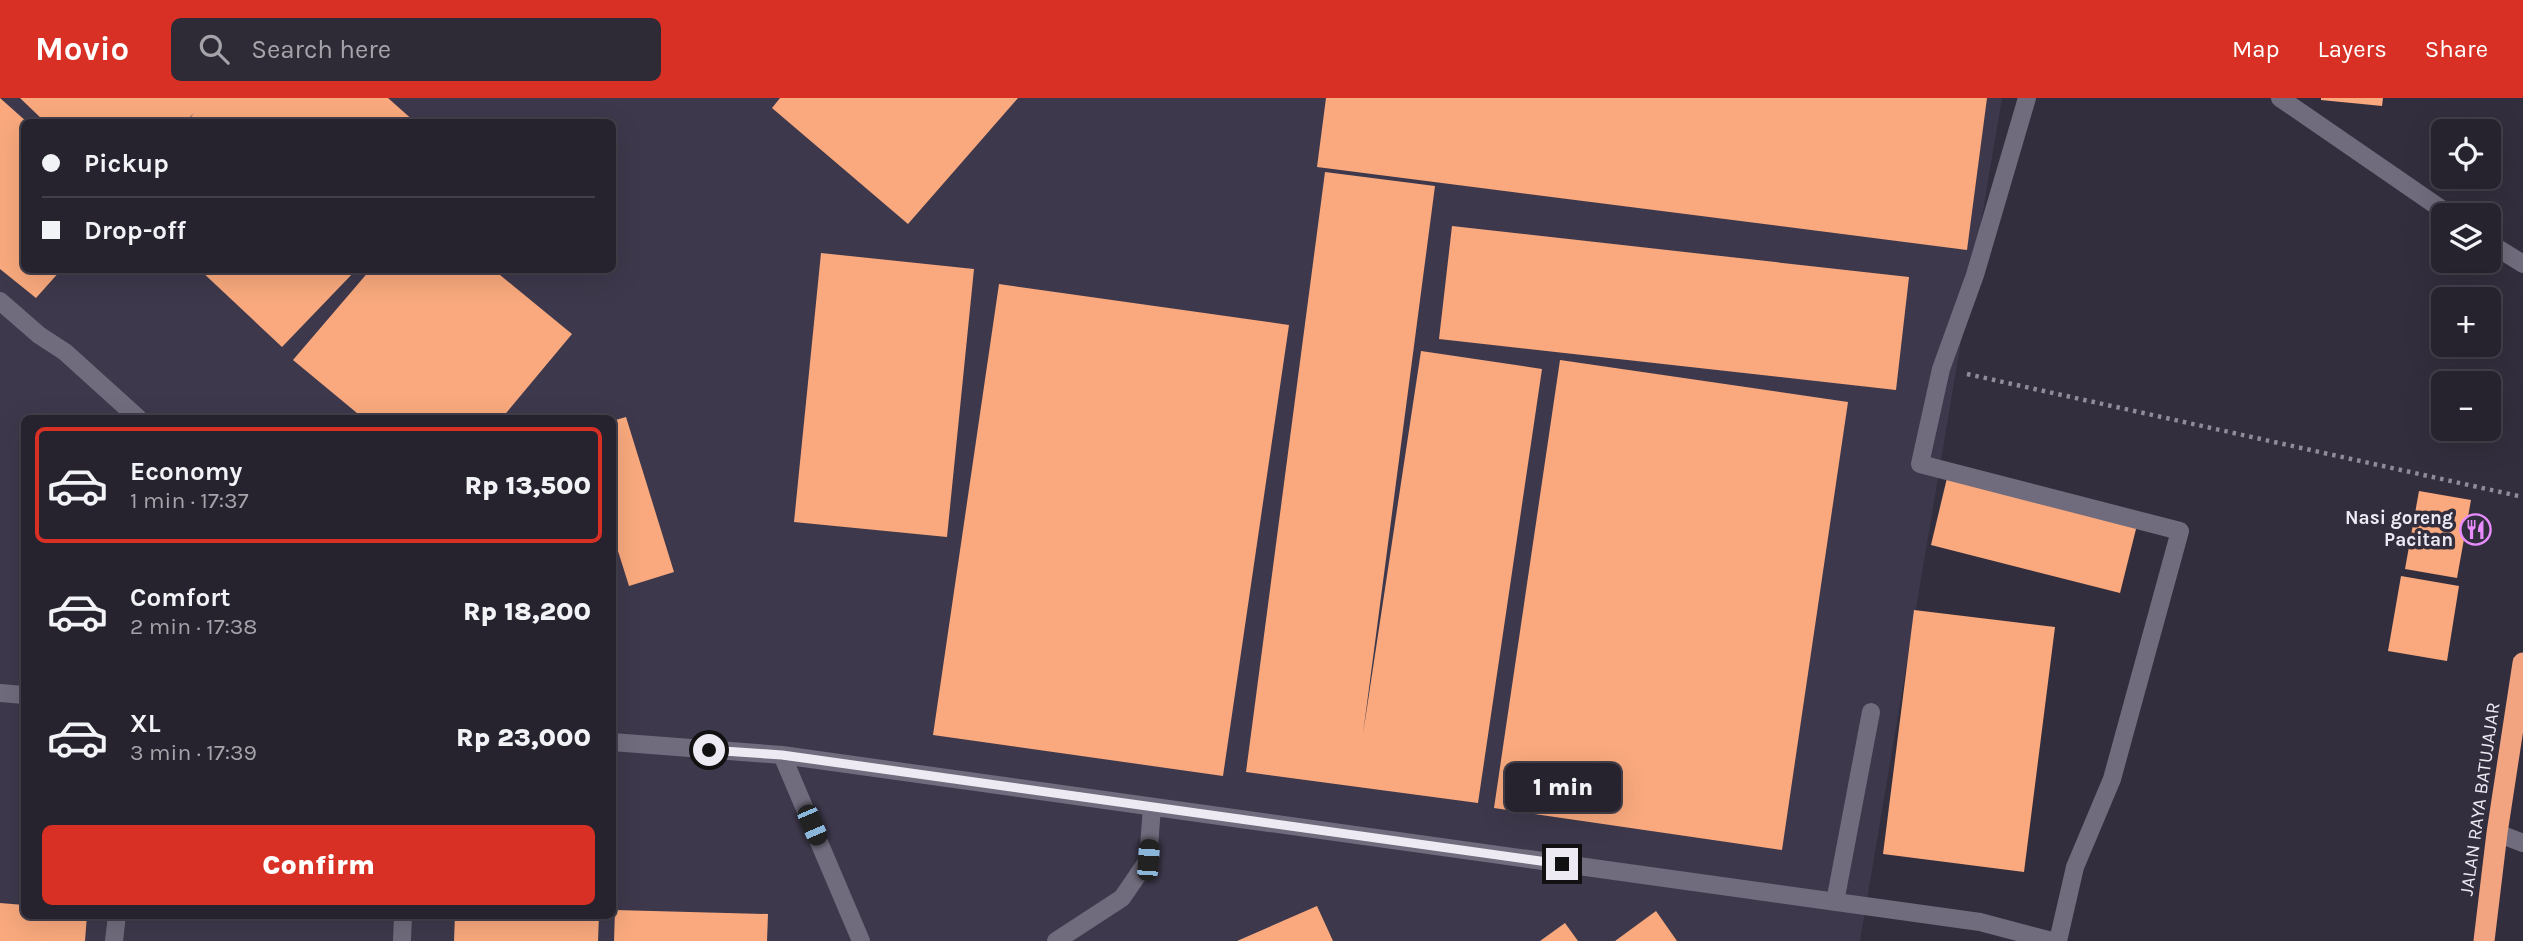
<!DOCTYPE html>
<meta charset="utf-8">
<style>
:root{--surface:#26222e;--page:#2e2a36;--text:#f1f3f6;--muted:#a4a4aa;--line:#423f4a;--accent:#d93025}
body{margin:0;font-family:Karla,sans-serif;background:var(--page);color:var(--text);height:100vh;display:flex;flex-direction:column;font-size:26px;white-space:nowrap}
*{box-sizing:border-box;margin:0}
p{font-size:23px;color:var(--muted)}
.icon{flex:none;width:38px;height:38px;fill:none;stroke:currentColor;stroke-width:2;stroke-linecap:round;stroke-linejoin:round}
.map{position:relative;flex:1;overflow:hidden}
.details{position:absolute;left:21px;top:317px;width:595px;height:504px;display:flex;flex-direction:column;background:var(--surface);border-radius:10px;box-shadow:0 7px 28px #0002,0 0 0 2px var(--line)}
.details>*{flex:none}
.guide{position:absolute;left:21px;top:21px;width:595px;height:154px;border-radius:10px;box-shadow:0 7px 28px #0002,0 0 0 2px var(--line);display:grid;align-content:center;height:154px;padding:0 21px;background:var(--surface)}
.buttons{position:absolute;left:2431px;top:21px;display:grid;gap:14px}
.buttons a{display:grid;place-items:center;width:70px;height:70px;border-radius:10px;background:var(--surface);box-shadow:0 7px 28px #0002,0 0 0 2px var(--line);font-size:35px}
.end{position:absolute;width:32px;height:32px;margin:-16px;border:9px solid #edeaf4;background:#111;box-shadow:0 0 0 4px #111}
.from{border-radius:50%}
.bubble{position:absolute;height:49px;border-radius:10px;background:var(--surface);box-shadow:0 7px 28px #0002,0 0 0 2px var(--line);font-size:23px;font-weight:800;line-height:49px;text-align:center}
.car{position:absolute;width:21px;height:42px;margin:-21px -10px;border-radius:9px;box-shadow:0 0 5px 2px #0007;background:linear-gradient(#222 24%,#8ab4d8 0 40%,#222 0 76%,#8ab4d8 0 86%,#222 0)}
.guide b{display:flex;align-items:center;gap:24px;height:66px;font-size:26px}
.guide b+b{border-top:2px solid var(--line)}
.guide i{width:18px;height:18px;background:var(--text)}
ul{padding:12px 0 0;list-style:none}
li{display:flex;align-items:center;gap:21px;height:116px;margin:0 14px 10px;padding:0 7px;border:4px solid transparent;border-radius:10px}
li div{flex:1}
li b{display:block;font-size:26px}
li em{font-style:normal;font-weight:800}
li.selected{border-color:var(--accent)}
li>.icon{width:63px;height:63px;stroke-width:1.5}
.cta{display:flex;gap:14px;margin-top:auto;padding:14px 21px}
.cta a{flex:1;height:80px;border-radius:10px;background:var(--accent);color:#fff;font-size:28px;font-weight:800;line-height:80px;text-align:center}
header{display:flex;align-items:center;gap:42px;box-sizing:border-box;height:98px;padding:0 35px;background:var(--accent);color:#fff}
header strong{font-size:33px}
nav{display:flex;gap:38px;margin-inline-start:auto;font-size:24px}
.search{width:490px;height:63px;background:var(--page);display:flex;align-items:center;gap:18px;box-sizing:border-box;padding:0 24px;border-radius:10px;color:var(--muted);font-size:26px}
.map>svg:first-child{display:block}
</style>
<header>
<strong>Movio</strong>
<div class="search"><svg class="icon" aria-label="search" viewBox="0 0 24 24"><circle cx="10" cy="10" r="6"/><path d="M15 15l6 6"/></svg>Search here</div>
<nav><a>Map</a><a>Layers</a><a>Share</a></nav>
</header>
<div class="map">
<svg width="2523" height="843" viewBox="0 0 2523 843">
<rect width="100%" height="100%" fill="#332e3d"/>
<path fill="#3e384c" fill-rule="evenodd" d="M0,0H2002L1860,843H0ZM24,24H612V172H24ZM24,320H612V817H24Z"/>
<path fill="#f9a97d" d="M0,0L27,24H24V172H61L36,200L0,171Z
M20,0H388L415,24H187L194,15L185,24H45Z
M780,0H1018L908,126L772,10Z
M1326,0H1987L1967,152L1317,69Z
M2321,0H2383L2382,8L2321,2Z
M1325,74L1435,88L1363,636L1421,253L1542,271L1478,705L1246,674Z
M1452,128L1909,179L1896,292L1439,241Z
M821,155L974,171L947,439L794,424Z
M200,172H356L282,249Z
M370,172H494L572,236L502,320H363L293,262Z
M999,186L1289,227L1223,678L933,637Z
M1560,262L1848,304L1782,752L1494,710Z
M626,319L674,474L629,488L612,434V323Z
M1947,380L2137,427L2120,495L1931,447Z
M2419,393L2471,402L2457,480L2405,471Z
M2401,478L2459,488L2447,563L2388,553Z
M1914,512L2055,529L2024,774L1883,756Z
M0,805L24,807V817H87L85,843H0Z
M1317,808L1333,843H1237Z
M615,812L768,816L767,843H614Z
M1656,813L1677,843H1615Z
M455,817H599L598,843H454Z
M1565,825L1578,843H1540Z"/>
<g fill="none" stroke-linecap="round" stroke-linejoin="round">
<path stroke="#8f8b97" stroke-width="4.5" stroke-dasharray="3.5 5" stroke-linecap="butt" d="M1967,276L2523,399"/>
<path stroke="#716c7d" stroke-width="18" d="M2027,0L1975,177L1941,271L1920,366L2180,433L2112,681L2075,769L2058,843
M2280,0L2450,117
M2488,144L2523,166
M0,203L39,237L65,254L138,320
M0,595L24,597
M612,644L782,657L1980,824L2052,843
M782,657L861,843
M2497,735L2523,745
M1835,804L1871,614
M114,843L117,817
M402,843L403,817
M1056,843L1122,800L1148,762L1152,709"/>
<path stroke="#f2a380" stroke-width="21" d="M2484,843L2497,735L2523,565"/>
</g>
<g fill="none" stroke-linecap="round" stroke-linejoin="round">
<path stroke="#edeaf4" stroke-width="9" d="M709,652L782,657L1562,766"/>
</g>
<defs>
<symbol id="restaurant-ring" viewBox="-11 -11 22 22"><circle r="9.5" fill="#332e3d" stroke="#e98dfe" stroke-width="1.5"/><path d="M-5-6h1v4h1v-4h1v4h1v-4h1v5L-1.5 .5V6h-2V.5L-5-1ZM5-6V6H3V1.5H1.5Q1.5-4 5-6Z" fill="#e98dfe"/></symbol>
</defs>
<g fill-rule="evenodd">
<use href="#restaurant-ring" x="2458" y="414" width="35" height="35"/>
</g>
<g text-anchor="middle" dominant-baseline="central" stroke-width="7" stroke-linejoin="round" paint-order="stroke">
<g font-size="19" font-weight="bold" fill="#edeaf4" stroke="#332e3d" text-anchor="end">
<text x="2453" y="420">Nasi goreng<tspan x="2453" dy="22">Pacitan</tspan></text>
</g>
<g font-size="19" fill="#edeaf4" stroke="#332e3d">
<text transform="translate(2480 701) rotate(-82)">JALAN RAYA BATUJAJAR</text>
</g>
</g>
</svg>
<div class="buttons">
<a><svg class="icon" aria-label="locate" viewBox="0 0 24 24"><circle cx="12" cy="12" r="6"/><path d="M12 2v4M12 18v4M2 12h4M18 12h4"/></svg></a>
<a><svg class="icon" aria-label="layers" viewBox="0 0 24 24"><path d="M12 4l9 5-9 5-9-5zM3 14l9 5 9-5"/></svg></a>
<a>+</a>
<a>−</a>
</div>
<i class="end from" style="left:709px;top:652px"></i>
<i class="end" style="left:1562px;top:766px"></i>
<div class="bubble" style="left:1505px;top:665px;width:116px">1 min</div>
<i class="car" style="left:812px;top:727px;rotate:157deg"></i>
<i class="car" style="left:1148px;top:762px;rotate:4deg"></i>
<div class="guide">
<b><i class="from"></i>Pickup</b>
<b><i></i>Drop-off</b>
</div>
<section class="details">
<ul>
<li class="selected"><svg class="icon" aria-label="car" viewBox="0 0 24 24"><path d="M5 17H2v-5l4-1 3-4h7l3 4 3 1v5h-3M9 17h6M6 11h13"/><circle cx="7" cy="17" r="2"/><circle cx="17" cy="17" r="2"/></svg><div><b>Economy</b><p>1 min · 17:37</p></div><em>Rp 13,500</em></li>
<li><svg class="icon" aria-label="car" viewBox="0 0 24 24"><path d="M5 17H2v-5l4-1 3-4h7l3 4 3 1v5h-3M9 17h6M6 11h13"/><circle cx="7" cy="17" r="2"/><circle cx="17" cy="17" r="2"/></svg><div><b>Comfort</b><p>2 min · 17:38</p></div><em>Rp 18,200</em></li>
<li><svg class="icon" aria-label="car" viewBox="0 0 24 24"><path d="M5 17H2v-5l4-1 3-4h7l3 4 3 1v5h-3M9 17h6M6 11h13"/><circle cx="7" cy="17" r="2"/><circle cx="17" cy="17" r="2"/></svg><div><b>XL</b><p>3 min · 17:39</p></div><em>Rp 23,000</em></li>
</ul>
<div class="cta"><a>Confirm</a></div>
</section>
</div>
